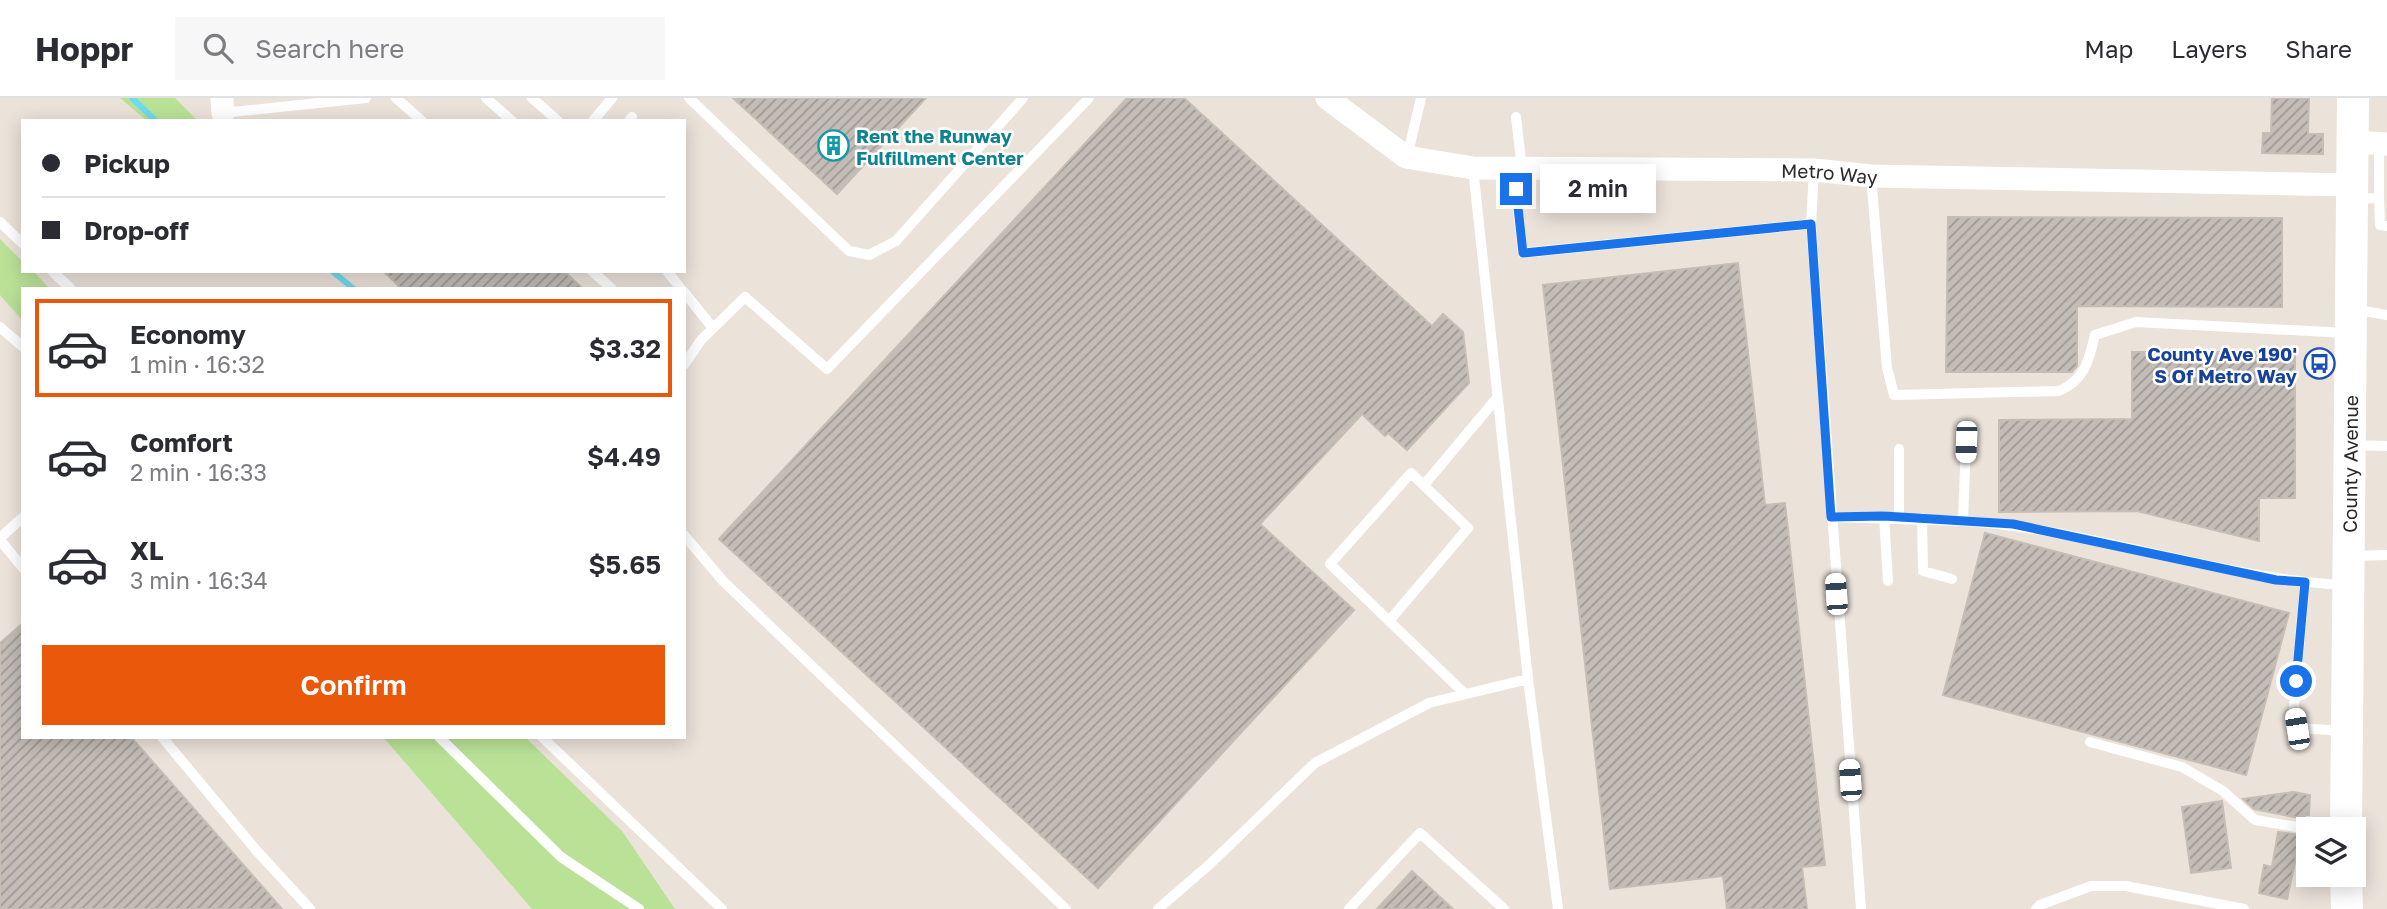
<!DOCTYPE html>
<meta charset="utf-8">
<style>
:root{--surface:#fff;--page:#f7f7f7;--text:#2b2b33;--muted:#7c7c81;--line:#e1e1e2;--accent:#ea580c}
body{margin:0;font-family:"Golos Text",sans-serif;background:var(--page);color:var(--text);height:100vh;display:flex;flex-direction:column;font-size:26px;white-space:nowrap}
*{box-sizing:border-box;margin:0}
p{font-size:23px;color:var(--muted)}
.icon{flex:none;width:38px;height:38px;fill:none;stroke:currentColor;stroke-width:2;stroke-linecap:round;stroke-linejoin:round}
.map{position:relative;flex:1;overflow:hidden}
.side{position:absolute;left:21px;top:189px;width:665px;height:452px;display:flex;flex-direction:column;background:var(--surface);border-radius:0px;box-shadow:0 4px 18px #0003}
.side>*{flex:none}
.top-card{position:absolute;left:21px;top:21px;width:665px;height:154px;border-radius:0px;box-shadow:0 4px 18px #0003;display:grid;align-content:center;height:154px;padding:0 21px;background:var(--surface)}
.tools{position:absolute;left:2296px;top:719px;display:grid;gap:14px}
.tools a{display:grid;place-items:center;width:70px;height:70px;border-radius:0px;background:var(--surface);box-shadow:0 4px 18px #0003;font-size:35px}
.end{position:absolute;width:32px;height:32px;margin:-16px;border:9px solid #1a73e8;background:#fff;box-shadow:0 0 0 4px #fff}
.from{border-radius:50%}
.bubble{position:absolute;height:49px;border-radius:0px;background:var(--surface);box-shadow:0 4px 18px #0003;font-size:23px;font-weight:600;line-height:49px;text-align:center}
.car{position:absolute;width:21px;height:42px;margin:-21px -10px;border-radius:9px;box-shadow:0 0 5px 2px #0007;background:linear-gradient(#fff 24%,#345 0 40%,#fff 0 76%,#345 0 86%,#fff 0)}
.top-card b{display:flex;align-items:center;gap:24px;height:66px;font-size:26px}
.top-card b+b{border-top:2px solid var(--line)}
.top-card i{width:18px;height:18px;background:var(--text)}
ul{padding:12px 0 0;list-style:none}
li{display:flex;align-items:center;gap:21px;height:98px;margin:0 14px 10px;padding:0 7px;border:4px solid transparent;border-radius:0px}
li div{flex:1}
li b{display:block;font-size:26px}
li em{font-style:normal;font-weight:600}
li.selected{border-color:var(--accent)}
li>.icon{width:63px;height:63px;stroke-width:1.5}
.button{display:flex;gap:14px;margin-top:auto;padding:14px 21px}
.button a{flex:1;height:80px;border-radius:0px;background:var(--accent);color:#fff;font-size:28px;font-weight:600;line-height:80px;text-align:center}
header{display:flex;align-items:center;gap:42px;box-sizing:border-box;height:98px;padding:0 35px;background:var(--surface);border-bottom:2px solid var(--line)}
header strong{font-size:33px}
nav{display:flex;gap:38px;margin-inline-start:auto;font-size:24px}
.search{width:490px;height:63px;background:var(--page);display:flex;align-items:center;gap:18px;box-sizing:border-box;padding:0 24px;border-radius:0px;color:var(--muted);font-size:26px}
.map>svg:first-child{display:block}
</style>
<header>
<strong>Hoppr</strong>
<div class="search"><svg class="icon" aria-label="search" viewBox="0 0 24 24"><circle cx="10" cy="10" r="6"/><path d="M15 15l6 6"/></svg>Search here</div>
<nav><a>Map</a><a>Layers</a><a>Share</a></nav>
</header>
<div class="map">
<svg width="2387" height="811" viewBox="0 0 2387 811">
<defs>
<pattern id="building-hatch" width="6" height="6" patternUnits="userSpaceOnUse" patternTransform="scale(1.75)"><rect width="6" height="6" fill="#c3bcb7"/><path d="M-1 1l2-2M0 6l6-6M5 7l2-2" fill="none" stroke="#9e9995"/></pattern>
</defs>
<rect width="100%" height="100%" fill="#ebe2da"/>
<path fill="#bae297" d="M120,0H175L198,23H147Z
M0,141L23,164V173H33L50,191H23V223L0,197Z
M383,639H525L622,733L675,811H532Z"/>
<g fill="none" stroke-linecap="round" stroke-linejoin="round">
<path stroke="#6ddcee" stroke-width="6" d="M132,0L156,23
M332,173L354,191"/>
</g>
<path fill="url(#building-hatch)" stroke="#c6beb4" stroke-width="2" d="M733,0H926L837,96Z
M1127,0H1184L1432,228L1443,216L1463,234L1469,285L1407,352L1388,335L1385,338L1362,316L1260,426L1354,512L1098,790L719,441Z
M2272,0H2309L2308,36H2323V56L2262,55L2263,35H2271Z
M1948,119L2282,120V209L2077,208V268L2072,274H1946Z
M1738,165L1765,407L1785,405L1825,767L1802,769L1807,811H1727L1723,778L1610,791L1543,187Z
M383,173H564L583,191H402Z
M2132,254H2295V400H2259V443L2137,413L1999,414V322L2132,321Z
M1985,435L2289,515L2246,677L1943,597Z
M23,525V639H131L282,811H0V545Z
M2293,694L2310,697L2309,717H2305L2304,721L2254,711L2243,701Z
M2222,703L2231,770L2191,775L2182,709Z
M2278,734L2301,737L2287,801L2259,795L2264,767L2272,769Z
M1412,773L1453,811H1377Z"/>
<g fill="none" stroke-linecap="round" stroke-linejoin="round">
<path stroke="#fff" stroke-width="10" d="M396,0L422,23
M486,0L512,23
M532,0L558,23
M689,0L849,153L869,157L896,143L1023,0
M223,15L366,0
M1516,19L1522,71
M593,23L612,0
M629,23L632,19
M1407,59L1421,0
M1473,70L1528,581L1558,811
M1513,70L1523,155L1811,126L1814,72
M1871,78L1887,270L1894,297L2059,293C2085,282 2089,262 2095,237L2136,224L2347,235
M2379,100L2380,127L2387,128
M2356,101L2379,100V46
M0,124L23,146
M1811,126L1861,811
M52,173L71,191
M592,173L612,191
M667,173L681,191
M684,194L713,230
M2353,211L2387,217
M0,229L23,249
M684,267L701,242L745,199L827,271L1089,0
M1966,344L1963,423C2092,431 2215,480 2344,487
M2351,347L2387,348
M1424,387L1496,301
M1884,418L1888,483
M1831,419L1963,423
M1899,419V351
M1922,420L1923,473L1952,481
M684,437L723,483L1066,811
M0,440L22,420
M0,442L23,470
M2350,458L2387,457
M2305,484L2294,608L2297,630L2344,633
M1389,523L1468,430L1411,375L1330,466L1465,596
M162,639L256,752L310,811
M439,639L561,759L639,811
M542,639L722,811
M2090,644L2182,669L2223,693L2255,722L2297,729H2343
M1158,811L1210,766L1315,665L1429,605L1528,581
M1349,811L1420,735L1504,811
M2036,811L2040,807L2091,788H2126L2244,811"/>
<g stroke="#fff" stroke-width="23">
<path d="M222,0L223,15"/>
<path id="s1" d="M1327,0L1406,59L1473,70L1814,72L1871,78L2352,87"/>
<path d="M2353,44L2387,46"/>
</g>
<g stroke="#fff" stroke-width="32">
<path id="s2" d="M2346,732L2353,0"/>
<path d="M2346,777L2347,811"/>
</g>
</g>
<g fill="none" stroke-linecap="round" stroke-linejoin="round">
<path stroke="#1a73e8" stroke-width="9" d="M1516,91L1523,155L1811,126L1831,419L1884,418L2013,426L2276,482L2305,484L2296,583"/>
</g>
<defs>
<symbol id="building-ring" viewBox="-11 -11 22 22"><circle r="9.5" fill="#fff" stroke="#0f9aa8" stroke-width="1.5"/><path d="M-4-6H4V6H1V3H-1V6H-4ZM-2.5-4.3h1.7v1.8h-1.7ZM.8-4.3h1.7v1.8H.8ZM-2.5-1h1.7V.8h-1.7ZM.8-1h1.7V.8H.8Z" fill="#0f9aa8"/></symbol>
<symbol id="bus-ring" viewBox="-11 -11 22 22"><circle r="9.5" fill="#fff" stroke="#1a4fb4" stroke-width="1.5"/><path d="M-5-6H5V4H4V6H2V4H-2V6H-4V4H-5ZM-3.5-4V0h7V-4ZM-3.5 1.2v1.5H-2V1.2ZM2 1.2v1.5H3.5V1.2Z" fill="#1a4fb4"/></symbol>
</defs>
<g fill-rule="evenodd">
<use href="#building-ring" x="816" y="30" width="35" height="35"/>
<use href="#bus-ring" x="2302" y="248" width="35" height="35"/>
</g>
<g text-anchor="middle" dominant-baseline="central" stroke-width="5" stroke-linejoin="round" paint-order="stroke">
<g font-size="19" font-weight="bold" fill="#0d838f" stroke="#fff" text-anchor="start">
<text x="856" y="37">Rent the Runway<tspan x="856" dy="22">Fulfillment Center</tspan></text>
</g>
<g font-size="19" fill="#292929" stroke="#fff">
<text stroke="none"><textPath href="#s1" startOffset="523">Metro Way</textPath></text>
<text stroke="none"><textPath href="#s2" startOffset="366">County Avenue</textPath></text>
</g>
<g font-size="19" font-weight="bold" fill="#164399" stroke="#fff" text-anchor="end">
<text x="2297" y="255">County Ave 190'<tspan x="2297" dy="22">S Of Metro Way</tspan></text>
</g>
</g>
</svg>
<div class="tools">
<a><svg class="icon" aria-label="layers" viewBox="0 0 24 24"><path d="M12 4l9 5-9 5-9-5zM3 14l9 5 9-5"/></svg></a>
</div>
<i class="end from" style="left:2296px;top:583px"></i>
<i class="end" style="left:1516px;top:91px"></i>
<div class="bubble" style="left:1540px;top:66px;width:116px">2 min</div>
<i class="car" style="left:1966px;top:344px;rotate:182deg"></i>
<i class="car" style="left:1836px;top:496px;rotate:356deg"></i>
<i class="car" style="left:2297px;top:631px;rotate:351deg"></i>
<i class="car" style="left:1850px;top:682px;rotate:356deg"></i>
<div class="top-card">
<b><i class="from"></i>Pickup</b>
<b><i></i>Drop-off</b>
</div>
<section class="side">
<ul>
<li class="selected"><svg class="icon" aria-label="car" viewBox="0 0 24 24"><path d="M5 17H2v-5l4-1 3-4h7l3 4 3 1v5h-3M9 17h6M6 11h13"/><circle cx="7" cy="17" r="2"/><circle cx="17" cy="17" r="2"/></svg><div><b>Economy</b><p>1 min · 16:32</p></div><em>$3.32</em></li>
<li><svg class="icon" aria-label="car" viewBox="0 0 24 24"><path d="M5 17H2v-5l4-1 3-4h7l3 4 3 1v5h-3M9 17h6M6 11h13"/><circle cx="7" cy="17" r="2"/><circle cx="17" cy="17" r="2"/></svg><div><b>Comfort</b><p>2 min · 16:33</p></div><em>$4.49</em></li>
<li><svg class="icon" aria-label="car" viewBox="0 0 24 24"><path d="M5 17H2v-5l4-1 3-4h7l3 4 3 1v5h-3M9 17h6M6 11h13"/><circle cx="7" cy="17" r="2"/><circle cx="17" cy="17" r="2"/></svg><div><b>XL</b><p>3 min · 16:34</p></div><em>$5.65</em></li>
</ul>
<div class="button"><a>Confirm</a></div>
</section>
</div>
